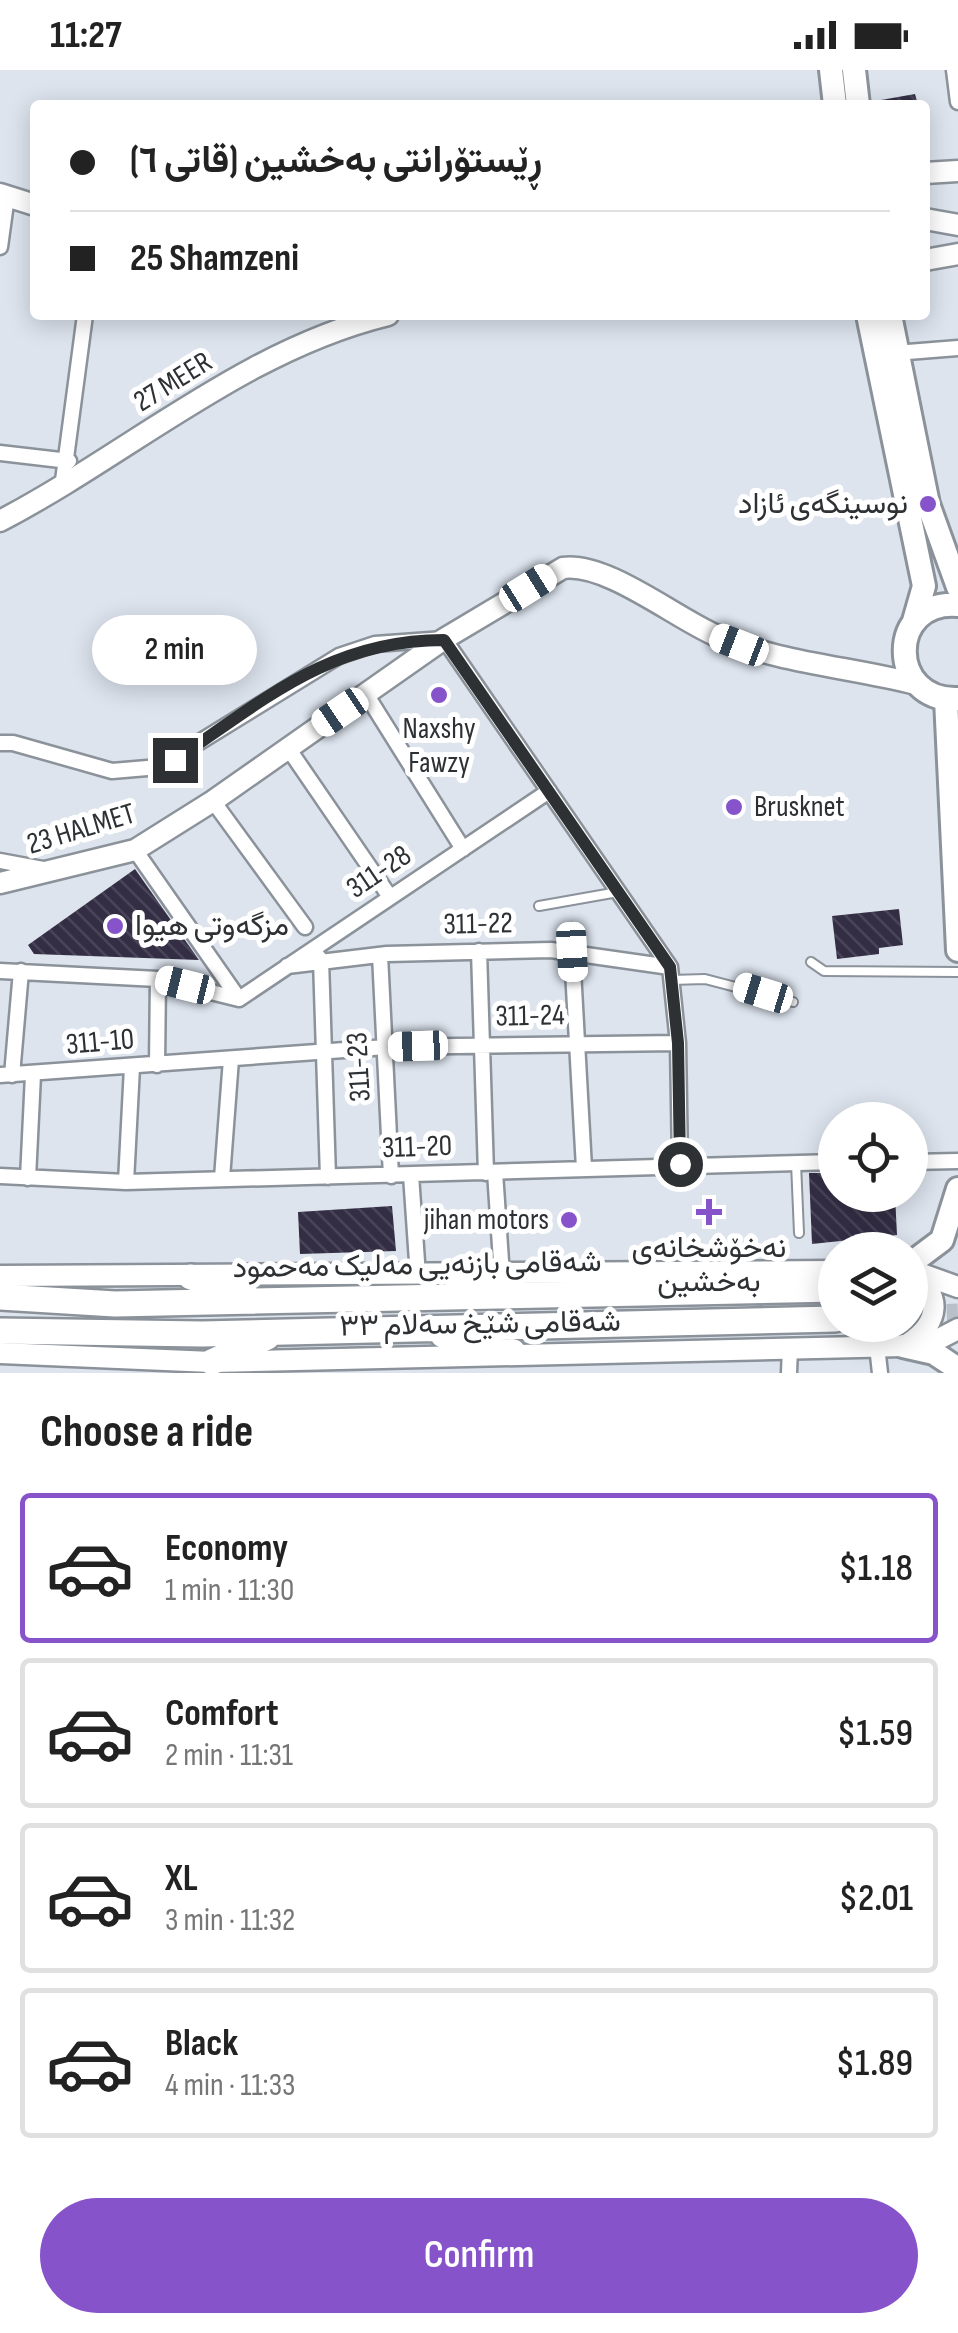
<!DOCTYPE html>
<meta charset="utf-8">
<style>
:root{--surface:#fff;--page:#f2f2f2;--text:#222;--muted:#767676;--line:#e0e0e0;--accent:#8653cb}
body{margin:0;font-family:"Sofia Sans Condensed",Vazirmatn,sans-serif;background:var(--page);color:var(--text);height:100vh;display:flex;flex-direction:column;font-size:38px;white-space:nowrap}
*{box-sizing:border-box;margin:0}
p{font-size:32px;color:var(--muted)}
.icon{flex:none;width:55px;height:55px;fill:none;stroke:currentColor;stroke-width:2;stroke-linecap:round;stroke-linejoin:round}
.map{position:relative;height:1303px;overflow:hidden}
.panel{display:flex;flex-direction:column;background:var(--surface);flex:1}
.panel>*{flex:none}
.guide{position:absolute;left:30px;top:30px;width:900px;height:220px;border-radius:10px;box-shadow:0 5px 25px #0003;display:grid;align-content:center;height:220px;padding:0 40px;background:var(--surface)}
.buttons{position:absolute;left:818px;top:1032px;display:grid;gap:20px}
.buttons a{display:grid;place-items:center;width:110px;height:110px;border-radius:50%;background:var(--surface);box-shadow:0 5px 25px #0003;font-size:50px}
.end{position:absolute;width:45px;height:45px;margin:-22px;border:12px solid #2e3134;background:#fff;box-shadow:0 0 0 5px #fff}
.from{border-radius:50%}
.bubble{position:absolute;height:70px;border-radius:35px;background:var(--surface);box-shadow:0 5px 25px #0003;font-size:32px;font-weight:600;line-height:70px;text-align:center}
.car{position:absolute;width:30px;height:60px;margin:-30px -15px;border-radius:12px;box-shadow:0 0 8px 2px #0007;background:linear-gradient(#fff 24%,#345 0 40%,#fff 0 76%,#345 0 86%,#fff 0)}
.guide b{display:flex;align-items:center;gap:35px;height:95px;font-size:38px}
.guide b+b{border-top:2px solid var(--line)}
.guide i{width:25px;height:25px;background:var(--text)}
ul{padding:0;list-style:none}
li{display:flex;align-items:center;gap:30px;height:150px;margin:0 20px 15px;padding:0 20px;border:5px solid var(--line);border-radius:10px}
li div{flex:1}
li b{display:block;font-size:38px}
li em{font-style:normal;font-weight:600}
li.selected{border-color:var(--accent)}
li>.icon{width:90px;height:90px;stroke-width:1.5}
h2{padding:0 40px;font-size:45px;line-height:120px}
.cta{display:flex;gap:20px;margin-top:auto;padding:20px 40px}
.cta a{flex:1;height:115px;border-radius:60px;background:var(--accent);color:#fff;font-size:40px;font-weight:600;line-height:115px;text-align:center}
.status{display:flex;justify-content:space-between;align-items:center;height:70px;padding:0 50px;background:var(--surface);direction:ltr}
.status svg{height:28px;fill:currentColor}
.map>svg:first-child{display:block}
</style>
<div class="status"><b>11:27</b><svg viewBox="0 0 49 12"><path d="M0 12V9h3v3zM5 12V6h3v6zM10 12V3h3v9zM15 12V0h3v12zM26 1h20v11H26zM47 4h2v5h-2z"/></svg></div>
<div class="map">
<svg width="958" height="1303" viewBox="0 0 958 1303">
<defs>
<pattern id="building-back-hatch" width="6" height="6" patternUnits="userSpaceOnUse" patternTransform="scale(2.5)"><rect width="6" height="6" fill="#342e45"/><path d="M-1 5l2 2M0 0l6 6M5-1l2 2" fill="none" stroke="#494458"/></pattern>
</defs>
<rect width="100%" height="100%" fill="#dde4ee"/>
<path fill="url(#building-back-hatch)" d="M915,24L918,35H881V30Z
M135,799L199,890L34,884L28,875Z
M899,839L903,875L879,878V884L837,889L832,846Z
M809,1103H835V1125H895L897,1165L812,1174Z
M392,1136L396,1181L300,1184L298,1142Z"/>
<g fill="none" stroke-linecap="round" stroke-linejoin="round">
<path stroke="#bac0c9" stroke-width="25" stroke-dasharray="25 12" stroke-linecap="butt" d="M910,1248L958,1246"/>
<defs>
<path id="lane" d="M539,836L618,822
M811,892L824,901L958,902
M671,910L705,909L793,932
M796,1093L799,1163"/>
<path id="street" d="M954,0L958,32
M0,177L7,126
M895,283L958,278
M0,383L69,391
M62,418L85,245
M366,624L463,779
M0,673H13L112,701L159,697L339,586L375,574L444,569L670,897L678,973L680,1094
M288,678L390,827
M213,731L305,857
M135,780L239,929
M0,791L43,799
M479,881L486,1103
M572,882L584,1098
M317,885L321,890L328,1107
M380,885L391,1106
M287,896L387,884L551,880L670,897
M0,901L158,909L239,929
M239,929L549,721
M157,995L158,909
M0,1005L386,977L678,973
M12,1005L21,901
M910,1092L958,1091
M495,1102L502,1206
M411,1105L418,1206
M0,1106L126,1112L835,1092
M28,1108L33,1005
M222,1108L231,989
M126,1112L132,997
M877,1276L880,1303
M789,1303L790,1277"/>
<path id="secondary" d="M925,103L958,101
M0,124L35,135
M925,149L958,155
M925,190L958,184
M0,451C130,383 244,280 388,245
M0,813L135,780L213,731L444,569L563,498C606,492 674,547 715,565C778,593 850,597 916,614
M913,1201L958,1217
M0,1206L835,1201
M909,1273C939,1253 944,1223 910,1205
M0,1283L212,1292L903,1276L935,1271L958,1259"/>
<path id="primary" d="M831,0L835,35
M854,0L858,35
M868,245L924,516L914,551
M890,245L928,434L958,517
M958,535C887,529 887,632 958,629
M946,629L958,880
M910,1194L942,1170L958,1119
M903,1276L934,1283L958,1299"/>
<path id="highway" d="M191,1207L246,1226
M458,1215L502,1206
M0,1227L115,1234L835,1219
M0,1261L202,1264L835,1249
M443,1265L513,1282
M212,1292L267,1267"/>
</defs>
<use href="#lane" stroke="#8b929a" stroke-width="12"/>
<use href="#street" stroke="#8b929a" stroke-width="19"/>
<use href="#secondary" stroke="#8b929a" stroke-width="25"/>
<use href="#primary" stroke="#8b929a" stroke-width="28"/>
<use href="#highway" stroke="#8b929a" stroke-width="30"/>
<use href="#lane" stroke="#fff" stroke-width="8"/>
<use href="#street" stroke="#fff" stroke-width="14"/>
<use href="#secondary" stroke="#fff" stroke-width="20"/>
<use href="#primary" stroke="#fff" stroke-width="22"/>
<use href="#highway" stroke="#fff" stroke-width="25"/>
</g>
<g fill="none" stroke-linecap="round" stroke-linejoin="round">
<path stroke="#2e3134" stroke-width="12" d="M175,690C265,629 331,570 444,570L670,897L678,973L680,1094"/>
</g>
<g fill="#8653cb" stroke="#fff" stroke-width="4">
<circle cx="928" cy="434" r="10"/>
<circle cx="439" cy="625" r="10"/>
<circle cx="734" cy="737" r="10"/>
<circle cx="115" cy="856" r="10"/>
<path d="M704 1127h10v10h10v10h-10v10h-10v-10h-10v-10h10z"/>
<circle cx="569" cy="1150" r="10"/>
</g>
<g text-anchor="middle" dominant-baseline="central" stroke-width="10" stroke-linejoin="round" paint-order="stroke">
<g font-size="30" fill="#2e3134" stroke="#fff">
<text transform="translate(173 312) rotate(-32)">27 MEER</text>
<text transform="translate(81 759) rotate(-17)">23 HALMET</text>
<text transform="translate(379 802) rotate(-34)">311-28</text>
<text transform="translate(478 854) rotate(-1)">311-22</text>
<text transform="translate(530 946) rotate(-1)">311-24</text>
<text transform="translate(100 972) rotate(-5)">311-10</text>
<text transform="translate(359 997) rotate(-93)">311-23</text>
<text transform="translate(417 1077) rotate(-2)">311-20</text>
<text transform="translate(417 1195) rotate(-1)">شەقامی بازنەیی مەلیک مەحمود</text>
<text transform="translate(480 1254) rotate(-1)">شەقامی شێخ سەلام ٣٣</text>
</g>
<g font-size="30" fill="#2e3134" stroke="#fff" text-anchor="end">
<text x="908" y="434">نوسینگەی ئازاد</text>
<text x="439" y="659" text-anchor="middle">Naxshy<tspan x="439" dy="34">Fawzy</tspan></text>
<text x="754" y="737" text-anchor="start">Brusknet</text>
<text x="135" y="856" text-anchor="start">مزگەوتی هیوا</text>
<text x="549" y="1150">jihan motors</text>
<text x="709" y="1178" text-anchor="middle">نەخۆشخانەی<tspan x="709" dy="34">بەخشین</tspan></text>
</g>
</g>
</svg>
<div class="buttons">
<a><svg class="icon" aria-label="locate" viewBox="0 0 24 24"><circle cx="12" cy="12" r="6"/><path d="M12 2v4M12 18v4M2 12h4M18 12h4"/></svg></a>
<a><svg class="icon" aria-label="layers" viewBox="0 0 24 24"><path d="M12 4l9 5-9 5-9-5zM3 14l9 5 9-5"/></svg></a>
</div>
<i class="end from" style="left:680px;top:1094px"></i>
<i class="end" style="left:175px;top:690px"></i>
<div class="bubble" style="left:92px;top:545px;width:165px">2 min</div>
<i class="car" style="left:528px;top:518px;rotate:58deg"></i>
<i class="car" style="left:739px;top:575px;rotate:291deg"></i>
<i class="car" style="left:340px;top:642px;rotate:236deg"></i>
<i class="car" style="left:572px;top:882px;rotate:177deg"></i>
<i class="car" style="left:185px;top:915px;rotate:284deg"></i>
<i class="car" style="left:763px;top:923px;rotate:287deg"></i>
<i class="car" style="left:418px;top:976px;rotate:268deg"></i>
<div class="guide">
<b><i class="from"></i>ڕێستۆرانتی بە‌خشین (قاتی ٦)</b>
<b><i></i>25 Shamzeni</b>
</div>
</div>
<section class="panel">
<h2>Choose a ride</h2>
<ul>
<li class="selected"><svg class="icon" aria-label="car" viewBox="0 0 24 24"><path d="M5 17H2v-5l4-1 3-4h7l3 4 3 1v5h-3M9 17h6M6 11h13"/><circle cx="7" cy="17" r="2"/><circle cx="17" cy="17" r="2"/></svg><div><b>Economy</b><p>1 min · 11:30</p></div><em>$1.18</em></li>
<li><svg class="icon" aria-label="car" viewBox="0 0 24 24"><path d="M5 17H2v-5l4-1 3-4h7l3 4 3 1v5h-3M9 17h6M6 11h13"/><circle cx="7" cy="17" r="2"/><circle cx="17" cy="17" r="2"/></svg><div><b>Comfort</b><p>2 min · 11:31</p></div><em>$1.59</em></li>
<li><svg class="icon" aria-label="car" viewBox="0 0 24 24"><path d="M5 17H2v-5l4-1 3-4h7l3 4 3 1v5h-3M9 17h6M6 11h13"/><circle cx="7" cy="17" r="2"/><circle cx="17" cy="17" r="2"/></svg><div><b>XL</b><p>3 min · 11:32</p></div><em>$2.01</em></li>
<li><svg class="icon" aria-label="car" viewBox="0 0 24 24"><path d="M5 17H2v-5l4-1 3-4h7l3 4 3 1v5h-3M9 17h6M6 11h13"/><circle cx="7" cy="17" r="2"/><circle cx="17" cy="17" r="2"/></svg><div><b>Black</b><p>4 min · 11:33</p></div><em>$1.89</em></li>
</ul>
<div class="cta"><a>Confirm</a></div>
</section>
